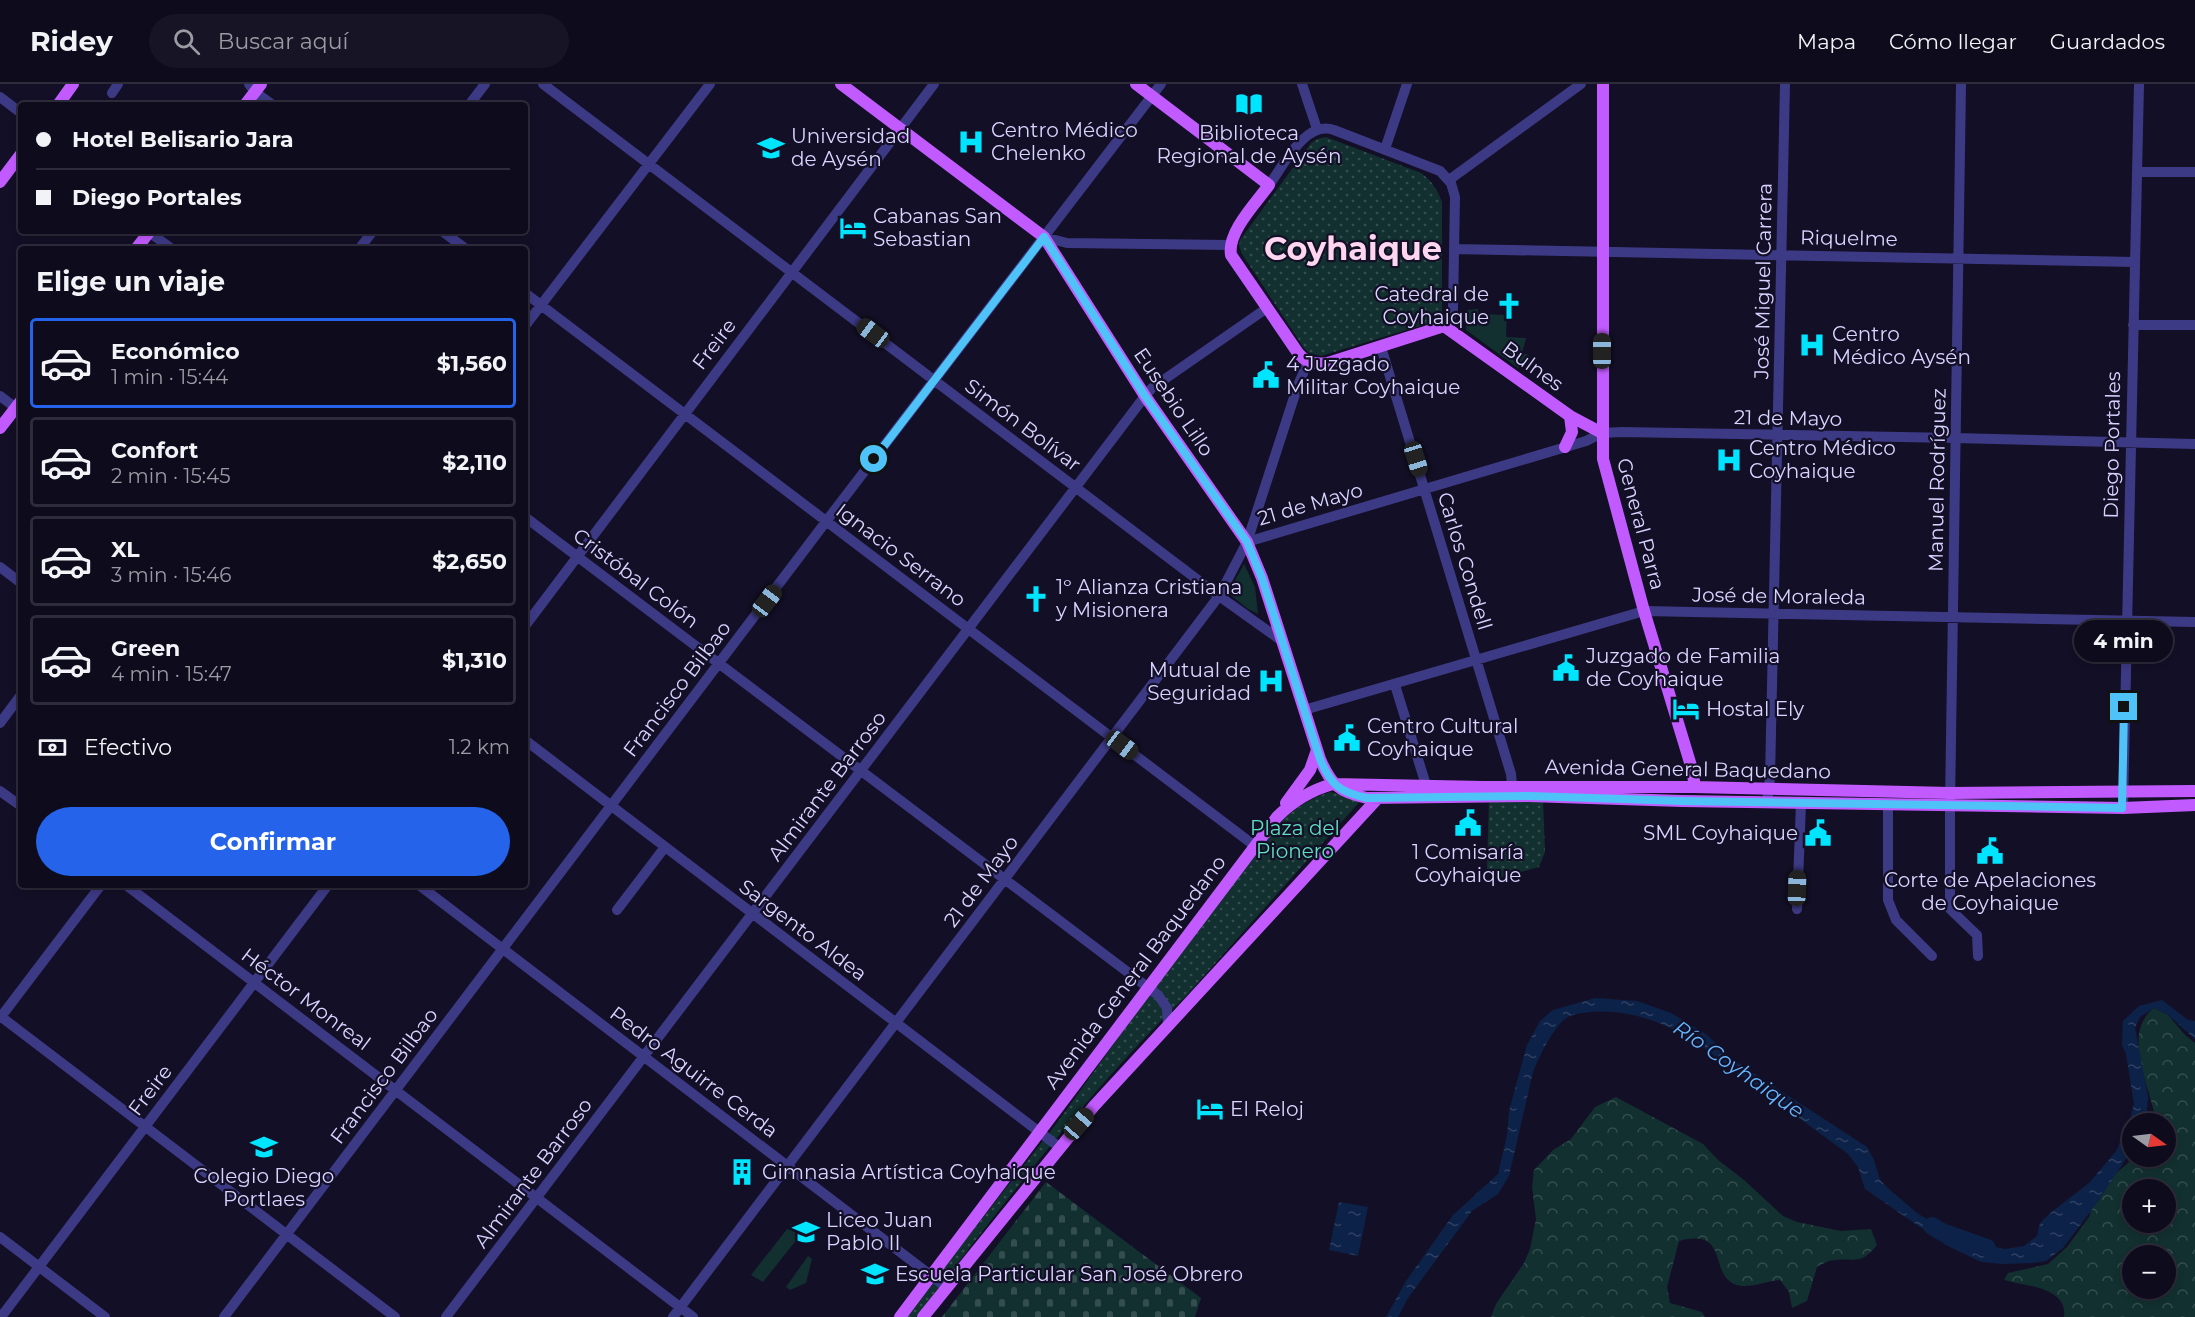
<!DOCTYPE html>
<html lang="es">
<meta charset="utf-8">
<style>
:root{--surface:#0e0b1c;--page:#171425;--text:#f1f3f6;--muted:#9b9ba3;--line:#2e2b3b;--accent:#2563eb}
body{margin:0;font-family:Montserrat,sans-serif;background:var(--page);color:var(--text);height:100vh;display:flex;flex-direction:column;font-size:22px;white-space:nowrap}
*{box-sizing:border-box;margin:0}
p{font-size:20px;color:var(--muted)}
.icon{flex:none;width:33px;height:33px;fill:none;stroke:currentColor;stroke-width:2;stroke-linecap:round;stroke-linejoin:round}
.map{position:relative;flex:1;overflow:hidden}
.details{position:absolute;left:18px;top:162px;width:510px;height:642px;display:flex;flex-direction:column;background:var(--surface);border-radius:6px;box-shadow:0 3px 9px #0003,0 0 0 2px var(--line)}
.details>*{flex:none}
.guide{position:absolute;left:18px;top:18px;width:510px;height:132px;border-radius:6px;box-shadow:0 3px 9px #0003,0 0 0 2px var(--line);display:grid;align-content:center;height:132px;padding:0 18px;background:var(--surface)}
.needle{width:39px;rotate:104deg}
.fabs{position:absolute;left:2122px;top:1029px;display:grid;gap:12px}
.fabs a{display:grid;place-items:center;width:54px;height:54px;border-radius:50%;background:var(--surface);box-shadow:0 3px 9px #0003,0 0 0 2px var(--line);font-size:30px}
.end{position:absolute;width:27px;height:27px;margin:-14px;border:8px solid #4fc3f7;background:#111;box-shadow:0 0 0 3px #111}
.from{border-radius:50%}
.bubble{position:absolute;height:42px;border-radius:21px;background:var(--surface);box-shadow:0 3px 9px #0003,0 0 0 2px var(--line);font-size:20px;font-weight:700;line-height:42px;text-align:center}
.car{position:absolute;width:18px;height:36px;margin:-18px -9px;border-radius:8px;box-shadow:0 0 4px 2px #0007;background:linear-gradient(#222 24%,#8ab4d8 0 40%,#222 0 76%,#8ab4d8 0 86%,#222 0)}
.guide b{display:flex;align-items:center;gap:21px;height:57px;font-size:22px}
.guide b+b{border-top:2px solid var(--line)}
.guide i{width:15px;height:15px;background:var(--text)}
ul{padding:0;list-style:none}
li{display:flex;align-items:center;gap:18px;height:90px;margin:0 12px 9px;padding:0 6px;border:3px solid var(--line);border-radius:6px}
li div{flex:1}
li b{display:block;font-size:22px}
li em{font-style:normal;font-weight:700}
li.on{border-color:var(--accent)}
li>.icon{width:54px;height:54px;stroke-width:1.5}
h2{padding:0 18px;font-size:27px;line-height:72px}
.pay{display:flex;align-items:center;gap:15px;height:66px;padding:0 18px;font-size:22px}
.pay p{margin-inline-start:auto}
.action{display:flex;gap:12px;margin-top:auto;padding:12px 18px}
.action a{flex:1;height:69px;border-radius:36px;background:var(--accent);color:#fff;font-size:24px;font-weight:700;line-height:69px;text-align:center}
header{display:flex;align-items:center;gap:36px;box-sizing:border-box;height:84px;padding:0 30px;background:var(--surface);border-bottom:2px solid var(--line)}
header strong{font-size:28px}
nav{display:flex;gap:33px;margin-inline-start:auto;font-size:21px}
.search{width:420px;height:54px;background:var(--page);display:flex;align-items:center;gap:15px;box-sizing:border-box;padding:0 21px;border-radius:33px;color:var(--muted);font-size:22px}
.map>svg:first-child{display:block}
</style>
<header>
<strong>Ridey</strong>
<div class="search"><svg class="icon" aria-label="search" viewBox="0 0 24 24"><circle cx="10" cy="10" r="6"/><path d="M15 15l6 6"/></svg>Buscar aquí</div>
<nav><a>Mapa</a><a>Cómo llegar</a><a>Guardados</a></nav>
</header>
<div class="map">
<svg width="2195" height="1233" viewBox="0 0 2195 1233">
<defs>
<pattern id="forest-crowns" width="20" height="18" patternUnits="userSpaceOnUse" patternTransform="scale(1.5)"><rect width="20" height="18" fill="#12302f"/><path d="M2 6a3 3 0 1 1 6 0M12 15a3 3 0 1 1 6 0" fill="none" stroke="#344d4e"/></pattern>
<pattern id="cemetery-stones" width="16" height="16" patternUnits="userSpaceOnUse" patternTransform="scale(1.5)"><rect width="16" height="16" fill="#12302f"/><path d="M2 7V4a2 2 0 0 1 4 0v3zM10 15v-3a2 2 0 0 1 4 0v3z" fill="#344d4e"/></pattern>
<pattern id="park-dots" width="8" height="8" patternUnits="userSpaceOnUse" patternTransform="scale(1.5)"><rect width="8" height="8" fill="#12302f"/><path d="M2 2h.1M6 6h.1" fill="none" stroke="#344d4e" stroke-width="1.8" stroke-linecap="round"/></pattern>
<pattern id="water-ripples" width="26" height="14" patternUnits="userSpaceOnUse" patternTransform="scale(1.5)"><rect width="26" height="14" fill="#0c2248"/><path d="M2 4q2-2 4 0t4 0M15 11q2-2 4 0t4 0" fill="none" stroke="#2f4163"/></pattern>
</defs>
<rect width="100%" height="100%" fill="#130f26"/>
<path fill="#12302f" d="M1478,225V230L1507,231L1506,253L1526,254L1522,269L1529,271L1527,276L1518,284L1466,246L1467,226Z
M1244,480L1255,503L1258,530L1248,525L1228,509Z
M791,1140L802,1149L763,1198L751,1191Z
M808,1172L812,1175L806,1199L790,1206L786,1203Z"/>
<path fill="url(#forest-crowns)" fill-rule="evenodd" d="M2154,924L2168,931L2185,951L2195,959V1233H2064C2068,1203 2025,1202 2004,1196L2008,1189L2048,1180L2067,1163L2089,1133L2094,1118L2115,1090L2127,1080L2133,1072H2166V1040L2152,1039L2154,1028C2147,997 2123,947 2154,924ZM2133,1106H2166V1138H2133ZM2133,1172H2166V1204H2133Z
M1616,1013L1703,1060L1718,1076L1744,1096L1783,1132L1797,1138L1841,1147L1871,1145L1877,1161C1860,1181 1858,1174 1835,1176C1829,1176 1822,1180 1817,1183L1807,1217L1792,1224L1789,1208L1780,1196C1765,1197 1748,1206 1734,1200C1709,1188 1729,1144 1679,1157L1667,1203L1670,1219L1702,1228L1705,1233H1491L1496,1220L1524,1179L1530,1165L1536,1135L1532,1103L1534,1086L1553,1066L1571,1055L1595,1023Z"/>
<path fill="url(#cemetery-stones)" d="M1046,1098L1201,1214L1195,1233H942Z"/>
<path fill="url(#park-dots)" d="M1326,53L1421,89C1432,97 1437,105 1442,118V230L1436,237L1321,272L1309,269L1304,264L1242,170L1239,162L1240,156L1311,59L1317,55Z
M1330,708L1362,715L1186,912C1085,1010 1002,1123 916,1233H905L1057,1039L1141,922L1280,738C1295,724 1311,714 1330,708Z
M1489,715H1543L1545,768L1539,783L1495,795L1487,785Z"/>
<path fill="url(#water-ripples)" d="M1595,914L1637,917L1671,929L1706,950L1732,975L1867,1063L1874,1076L1880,1096L1889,1105L1917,1129L1958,1155L2005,1165L2024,1162L2037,1152L2040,1139L2049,1130L2089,1099L2116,1067L2130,1035L2134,1020L2126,970L2122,961L2123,937L2139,922L2162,916L2188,936L2195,937V955L2168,931L2154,924L2140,933L2135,944L2148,1013L2146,1039L2133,1040V1064L2099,1116L2063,1164L2046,1177L2032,1179L2003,1180L1981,1178L1946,1161L1865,1105L1858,1083L1848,1070L1693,956C1661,937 1628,925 1591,928C1583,929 1575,929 1568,933C1554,941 1539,973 1533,988L1509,1092L1498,1110L1472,1127L1408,1214L1398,1233H1386L1406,1197L1453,1131L1498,1090L1507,1051L1509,1027L1516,1001L1527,961L1540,937L1553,926Z
M1339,1118L1368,1123L1358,1172L1329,1166Z"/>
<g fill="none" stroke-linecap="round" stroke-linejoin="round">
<path stroke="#0c2248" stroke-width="18" d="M1932,1142L1942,1148L1987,1164"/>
<path stroke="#3d3a85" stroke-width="10" d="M249,0L255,8L273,21
M543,0L1219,512L1282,557
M1302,0L1317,45
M1961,0L1950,721V825L1977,851L1978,872
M112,9L118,0
M0,13L21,29
M469,21L485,0
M1385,65L1407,0
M2137,88H2195
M1449,96L1581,0
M1269,101C1284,81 1305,36 1334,46L1440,87L1451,99L1455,113L1453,225L1450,235L1444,242
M442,147L466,165
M149,148L172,165
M1044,153L1067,159L1230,161
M359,165L373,147
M1454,165L2135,178
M525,209L1255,762
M2133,241H2195
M525,242L710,0
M1381,263L1511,690L1513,711
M0,312L16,324
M525,433L1158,911L1167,924L1168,941
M1247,458L1586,357L1602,349L1622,348L1955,354L2195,360
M0,483L21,499
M525,542L934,0
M1395,601L1426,701
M1304,626L1644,527L2195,538
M0,639L21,611
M525,656L1059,1063
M0,707L21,722
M1767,718L1770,694L1785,0
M1888,720V816L1896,836L1932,872
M2123,724L2139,0
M126,801L693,1233
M419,801L946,1203
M1797,825L1801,719
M617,826L665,763
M0,932L395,1233
M0,934L101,801
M0,1153L105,1233
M1,1233L328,801
M224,1233L834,427L1161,0
M446,1233L1145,312L1152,304L1267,224
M673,1233L1219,512L1247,458L1298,301L1308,278"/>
<path stroke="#c25bff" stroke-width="12" d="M841,0L1044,153L1145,312L1247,458L1262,494L1320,675C1331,701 1339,708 1367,714L1529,712L1682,717L2123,724L2195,721
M1136,0L1269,101C1256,119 1227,148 1231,171L1298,269C1306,279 1316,281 1328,279L1444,242L1570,332L1602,349
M1603,0V375L1644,527L1692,685L1695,703
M58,21L73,0
M245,21L261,0
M0,98L21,70
M136,165L150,147
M0,344L21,317
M1565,363L1572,348L1570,332
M1286,719L1310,686L1317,666
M900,1233L1277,733C1293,717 1311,706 1333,700L1483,703H1695L1950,709L2195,707
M923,1233L1094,1022L1378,714"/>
</g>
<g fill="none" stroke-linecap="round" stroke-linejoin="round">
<path stroke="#4fc3f7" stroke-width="8" d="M874,375L1044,153L1145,312L1247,458L1262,494L1320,675C1331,701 1339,708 1367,714L1529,712L1682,717L2122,724L2124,623"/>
</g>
<defs>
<symbol id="library-bare" viewBox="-9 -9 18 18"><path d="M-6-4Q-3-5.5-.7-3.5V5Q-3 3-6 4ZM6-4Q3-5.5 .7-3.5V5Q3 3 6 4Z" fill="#00e5ff" stroke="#130f26" stroke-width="2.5" paint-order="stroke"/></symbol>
<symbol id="hospital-bare" viewBox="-9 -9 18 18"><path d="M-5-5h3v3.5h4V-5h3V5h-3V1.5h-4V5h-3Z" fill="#00e5ff" stroke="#130f26" stroke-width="2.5" paint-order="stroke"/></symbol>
<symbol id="university-bare" viewBox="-9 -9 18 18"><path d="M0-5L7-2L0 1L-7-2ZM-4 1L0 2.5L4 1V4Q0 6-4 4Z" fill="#00e5ff" stroke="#130f26" stroke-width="2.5" paint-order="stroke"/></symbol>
<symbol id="hotel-bare" viewBox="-9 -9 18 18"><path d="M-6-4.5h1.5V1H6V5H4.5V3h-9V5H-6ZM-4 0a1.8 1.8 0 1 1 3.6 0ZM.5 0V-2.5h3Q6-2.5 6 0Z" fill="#00e5ff" stroke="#130f26" stroke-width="2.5" paint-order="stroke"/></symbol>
<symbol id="church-bare" viewBox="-9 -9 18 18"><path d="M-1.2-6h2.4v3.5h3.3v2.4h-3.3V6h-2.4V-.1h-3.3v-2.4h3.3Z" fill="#00e5ff" stroke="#130f26" stroke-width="2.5" paint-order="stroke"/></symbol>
<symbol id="civic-bare" viewBox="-9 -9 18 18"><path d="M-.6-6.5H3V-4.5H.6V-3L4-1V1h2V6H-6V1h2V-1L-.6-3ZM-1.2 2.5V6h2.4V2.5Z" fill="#00e5ff" stroke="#130f26" stroke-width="2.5" paint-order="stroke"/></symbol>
<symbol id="school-bare" viewBox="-9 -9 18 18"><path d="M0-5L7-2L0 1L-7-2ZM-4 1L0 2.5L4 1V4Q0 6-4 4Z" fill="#00e5ff" stroke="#130f26" stroke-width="2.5" paint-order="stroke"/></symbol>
<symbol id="building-bare" viewBox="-9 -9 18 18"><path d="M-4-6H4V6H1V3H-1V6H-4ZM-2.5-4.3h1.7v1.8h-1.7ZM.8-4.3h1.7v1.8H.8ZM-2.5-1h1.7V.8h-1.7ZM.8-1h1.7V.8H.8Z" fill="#00e5ff" stroke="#130f26" stroke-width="2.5" paint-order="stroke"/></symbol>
</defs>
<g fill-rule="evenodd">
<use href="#library-bare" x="1230" y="1" width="38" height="38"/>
<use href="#hospital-bare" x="952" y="39" width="38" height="38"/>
<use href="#university-bare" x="752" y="45" width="38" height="38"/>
<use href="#hotel-bare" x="834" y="125" width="38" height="38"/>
<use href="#church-bare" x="1490" y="203" width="38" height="38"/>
<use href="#hospital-bare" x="1793" y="242" width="38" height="38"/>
<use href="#civic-bare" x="1247" y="272" width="38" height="38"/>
<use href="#hospital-bare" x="1710" y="357" width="38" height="38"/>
<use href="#church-bare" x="1017" y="496" width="38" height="38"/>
<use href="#civic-bare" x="1547" y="565" width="38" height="38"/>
<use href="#hospital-bare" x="1252" y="578" width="38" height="38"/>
<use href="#hotel-bare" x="1667" y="606" width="38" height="38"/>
<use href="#civic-bare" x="1328" y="635" width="38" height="38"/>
<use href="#civic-bare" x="1449" y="720" width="38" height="38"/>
<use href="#civic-bare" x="1799" y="730" width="38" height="38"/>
<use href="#civic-bare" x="1971" y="748" width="38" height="38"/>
<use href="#hotel-bare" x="1191" y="1006" width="38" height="38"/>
<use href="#school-bare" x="245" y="1044" width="38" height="38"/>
<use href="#building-bare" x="723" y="1069" width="38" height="38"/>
<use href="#school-bare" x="787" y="1129" width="38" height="38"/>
<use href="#school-bare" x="856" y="1171" width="38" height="38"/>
</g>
<g text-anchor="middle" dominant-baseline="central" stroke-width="4.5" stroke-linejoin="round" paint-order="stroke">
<g font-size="20" fill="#d9d4ff" stroke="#130f26" text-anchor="start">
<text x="991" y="46">Centro Médico<tspan x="991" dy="23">Chelenko</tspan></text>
<text x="1249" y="49" text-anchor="middle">Biblioteca<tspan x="1249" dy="23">Regional de Aysén</tspan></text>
<text x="791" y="52">Universidad<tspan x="791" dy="23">de Aysén</tspan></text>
<text x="873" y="132">Cabanas San<tspan x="873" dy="23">Sebastian</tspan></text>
<text x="1489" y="210" text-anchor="end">Catedral de<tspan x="1489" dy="23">Coyhaique</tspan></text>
<text x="1832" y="250">Centro<tspan x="1832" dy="23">Médico Aysén</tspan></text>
<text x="1286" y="280">4 Juzgado<tspan x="1286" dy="23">Militar Coyhaique</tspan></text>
<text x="1749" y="364">Centro Médico<tspan x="1749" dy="23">Coyhaique</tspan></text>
<text x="1056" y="503">1º Alianza Cristiana<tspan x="1056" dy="23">y Misionera</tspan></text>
<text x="1586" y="572">Juzgado de Familia<tspan x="1586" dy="23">de Coyhaique</tspan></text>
<text x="1251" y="586" text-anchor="end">Mutual de<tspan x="1251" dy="23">Seguridad</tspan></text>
<text x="1706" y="625">Hostal Ely</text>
<text x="1367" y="642">Centro Cultural<tspan x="1367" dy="23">Coyhaique</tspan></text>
<text x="1798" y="749" text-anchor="end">SML Coyhaique</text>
<text x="1468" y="768" text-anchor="middle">1 Comisaría<tspan x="1468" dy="23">Coyhaique</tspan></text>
<text x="1990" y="796" text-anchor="middle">Corte de Apelaciones<tspan x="1990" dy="23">de Coyhaique</tspan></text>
<text x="1230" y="1025">El Reloj</text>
<text x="762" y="1088">Gimnasia Artística Coyhaique</text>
<text x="264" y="1092" text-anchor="middle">Colegio Diego<tspan x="264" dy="23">Portlaes</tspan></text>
<text x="826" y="1136">Liceo Juan<tspan x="826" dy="23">Pablo II</tspan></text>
<text x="895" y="1190">Escuela Particular San José Obrero</text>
</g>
<g font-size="20" fill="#d9d4ff" stroke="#130f26">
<text transform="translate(1849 154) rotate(1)">Riquelme</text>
<text transform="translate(1763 197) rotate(-89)">José Miguel Carrera</text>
<text transform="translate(714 260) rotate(-53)">Freire</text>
<text transform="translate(1533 282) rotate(36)">Bulnes</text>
<text transform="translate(1174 318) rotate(56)">Eusebio Lillo</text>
<text transform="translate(1788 334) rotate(1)">21 de Mayo</text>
<text transform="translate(1023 341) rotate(37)">Simón Bolívar</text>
<text transform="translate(2112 361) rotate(-89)">Diego Portales</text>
<text transform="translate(1937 396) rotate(-89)">Manuel Rodríguez</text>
<text transform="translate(1310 420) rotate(-16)">21 de Mayo</text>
<text transform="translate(1641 440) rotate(75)">General Parra</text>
<text transform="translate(901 471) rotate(37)">Ignacio Serrano</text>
<text transform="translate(1465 477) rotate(73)">Carlos Condell</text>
<text transform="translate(636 494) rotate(37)">Cristóbal Colón</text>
<text transform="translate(1779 512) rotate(1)">José de Moraleda</text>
<text transform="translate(677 605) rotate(-53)">Francisco Bilbao</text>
<text transform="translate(1688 685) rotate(1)">Avenida General Baquedano</text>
<text transform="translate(827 702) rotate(-53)">Almirante Barroso</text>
<text transform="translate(981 797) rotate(-53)">21 de Mayo</text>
<text transform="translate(803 846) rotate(37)">Sargento Aldea</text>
<text transform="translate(1135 888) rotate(-53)">Avenida General Baquedano</text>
<text transform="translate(306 915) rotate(37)">Héctor Monreal</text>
<text transform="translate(694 988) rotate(37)">Pedro Aguirre Cerda</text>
<text transform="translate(384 992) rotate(-53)">Francisco Bilbao</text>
<text transform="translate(150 1006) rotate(-53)">Freire</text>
<text transform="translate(533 1089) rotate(-53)">Almirante Barroso</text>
</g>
<g font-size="20" fill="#5fe0c0" stroke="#130f26">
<text x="1295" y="744">Plaza del<tspan x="1295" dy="23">Pionero</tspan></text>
</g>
<g font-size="21" font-style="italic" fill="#62b6ff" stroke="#130f26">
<text transform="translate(1739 985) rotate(35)">Río Coyhaique</text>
</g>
<g font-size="32" font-weight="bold" fill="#ffd6f0" stroke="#130f26">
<text x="1353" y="164">Coyhaique</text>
</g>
</g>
</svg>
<div class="fabs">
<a><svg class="needle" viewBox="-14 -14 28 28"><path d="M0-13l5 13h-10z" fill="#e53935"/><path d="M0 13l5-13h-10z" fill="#9b9ba3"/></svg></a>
<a>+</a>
<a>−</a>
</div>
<i class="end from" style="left:874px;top:375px"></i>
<i class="end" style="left:2124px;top:623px"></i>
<div class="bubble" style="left:2074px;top:536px;width:99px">4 min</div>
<i class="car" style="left:873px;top:249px;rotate:307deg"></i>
<i class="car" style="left:1602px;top:267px;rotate:0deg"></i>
<i class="car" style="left:1416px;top:375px;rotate:163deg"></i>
<i class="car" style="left:767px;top:517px;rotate:37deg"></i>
<i class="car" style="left:1122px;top:661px;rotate:127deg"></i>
<i class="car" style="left:1797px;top:804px;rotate:2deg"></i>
<i class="car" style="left:1079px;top:1040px;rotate:41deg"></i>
<div class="guide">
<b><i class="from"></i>Hotel Belisario Jara</b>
<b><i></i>Diego Portales</b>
</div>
<section class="details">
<h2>Elige un viaje</h2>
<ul>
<li class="on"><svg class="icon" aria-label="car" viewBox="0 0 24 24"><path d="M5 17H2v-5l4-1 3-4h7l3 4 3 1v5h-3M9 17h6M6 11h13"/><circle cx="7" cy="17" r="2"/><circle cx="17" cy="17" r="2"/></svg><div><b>Económico</b><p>1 min · 15:44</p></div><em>$1,560</em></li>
<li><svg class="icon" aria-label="car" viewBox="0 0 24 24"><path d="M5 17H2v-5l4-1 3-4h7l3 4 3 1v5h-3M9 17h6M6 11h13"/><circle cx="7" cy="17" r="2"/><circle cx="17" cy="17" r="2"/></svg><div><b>Confort</b><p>2 min · 15:45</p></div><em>$2,110</em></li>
<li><svg class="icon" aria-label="car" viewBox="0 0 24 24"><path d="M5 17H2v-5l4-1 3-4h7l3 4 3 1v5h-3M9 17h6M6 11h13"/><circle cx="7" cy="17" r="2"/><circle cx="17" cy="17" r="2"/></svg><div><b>XL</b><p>3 min · 15:46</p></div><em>$2,650</em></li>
<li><svg class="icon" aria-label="car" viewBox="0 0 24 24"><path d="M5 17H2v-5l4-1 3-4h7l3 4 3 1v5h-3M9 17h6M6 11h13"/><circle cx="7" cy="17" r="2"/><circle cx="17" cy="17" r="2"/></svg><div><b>Green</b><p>4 min · 15:47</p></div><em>$1,310</em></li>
</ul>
<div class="pay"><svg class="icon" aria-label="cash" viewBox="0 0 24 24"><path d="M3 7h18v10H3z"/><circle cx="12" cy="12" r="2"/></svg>Efectivo<p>1.2 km</p></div>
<div class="action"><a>Confirmar</a></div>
</section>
</div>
